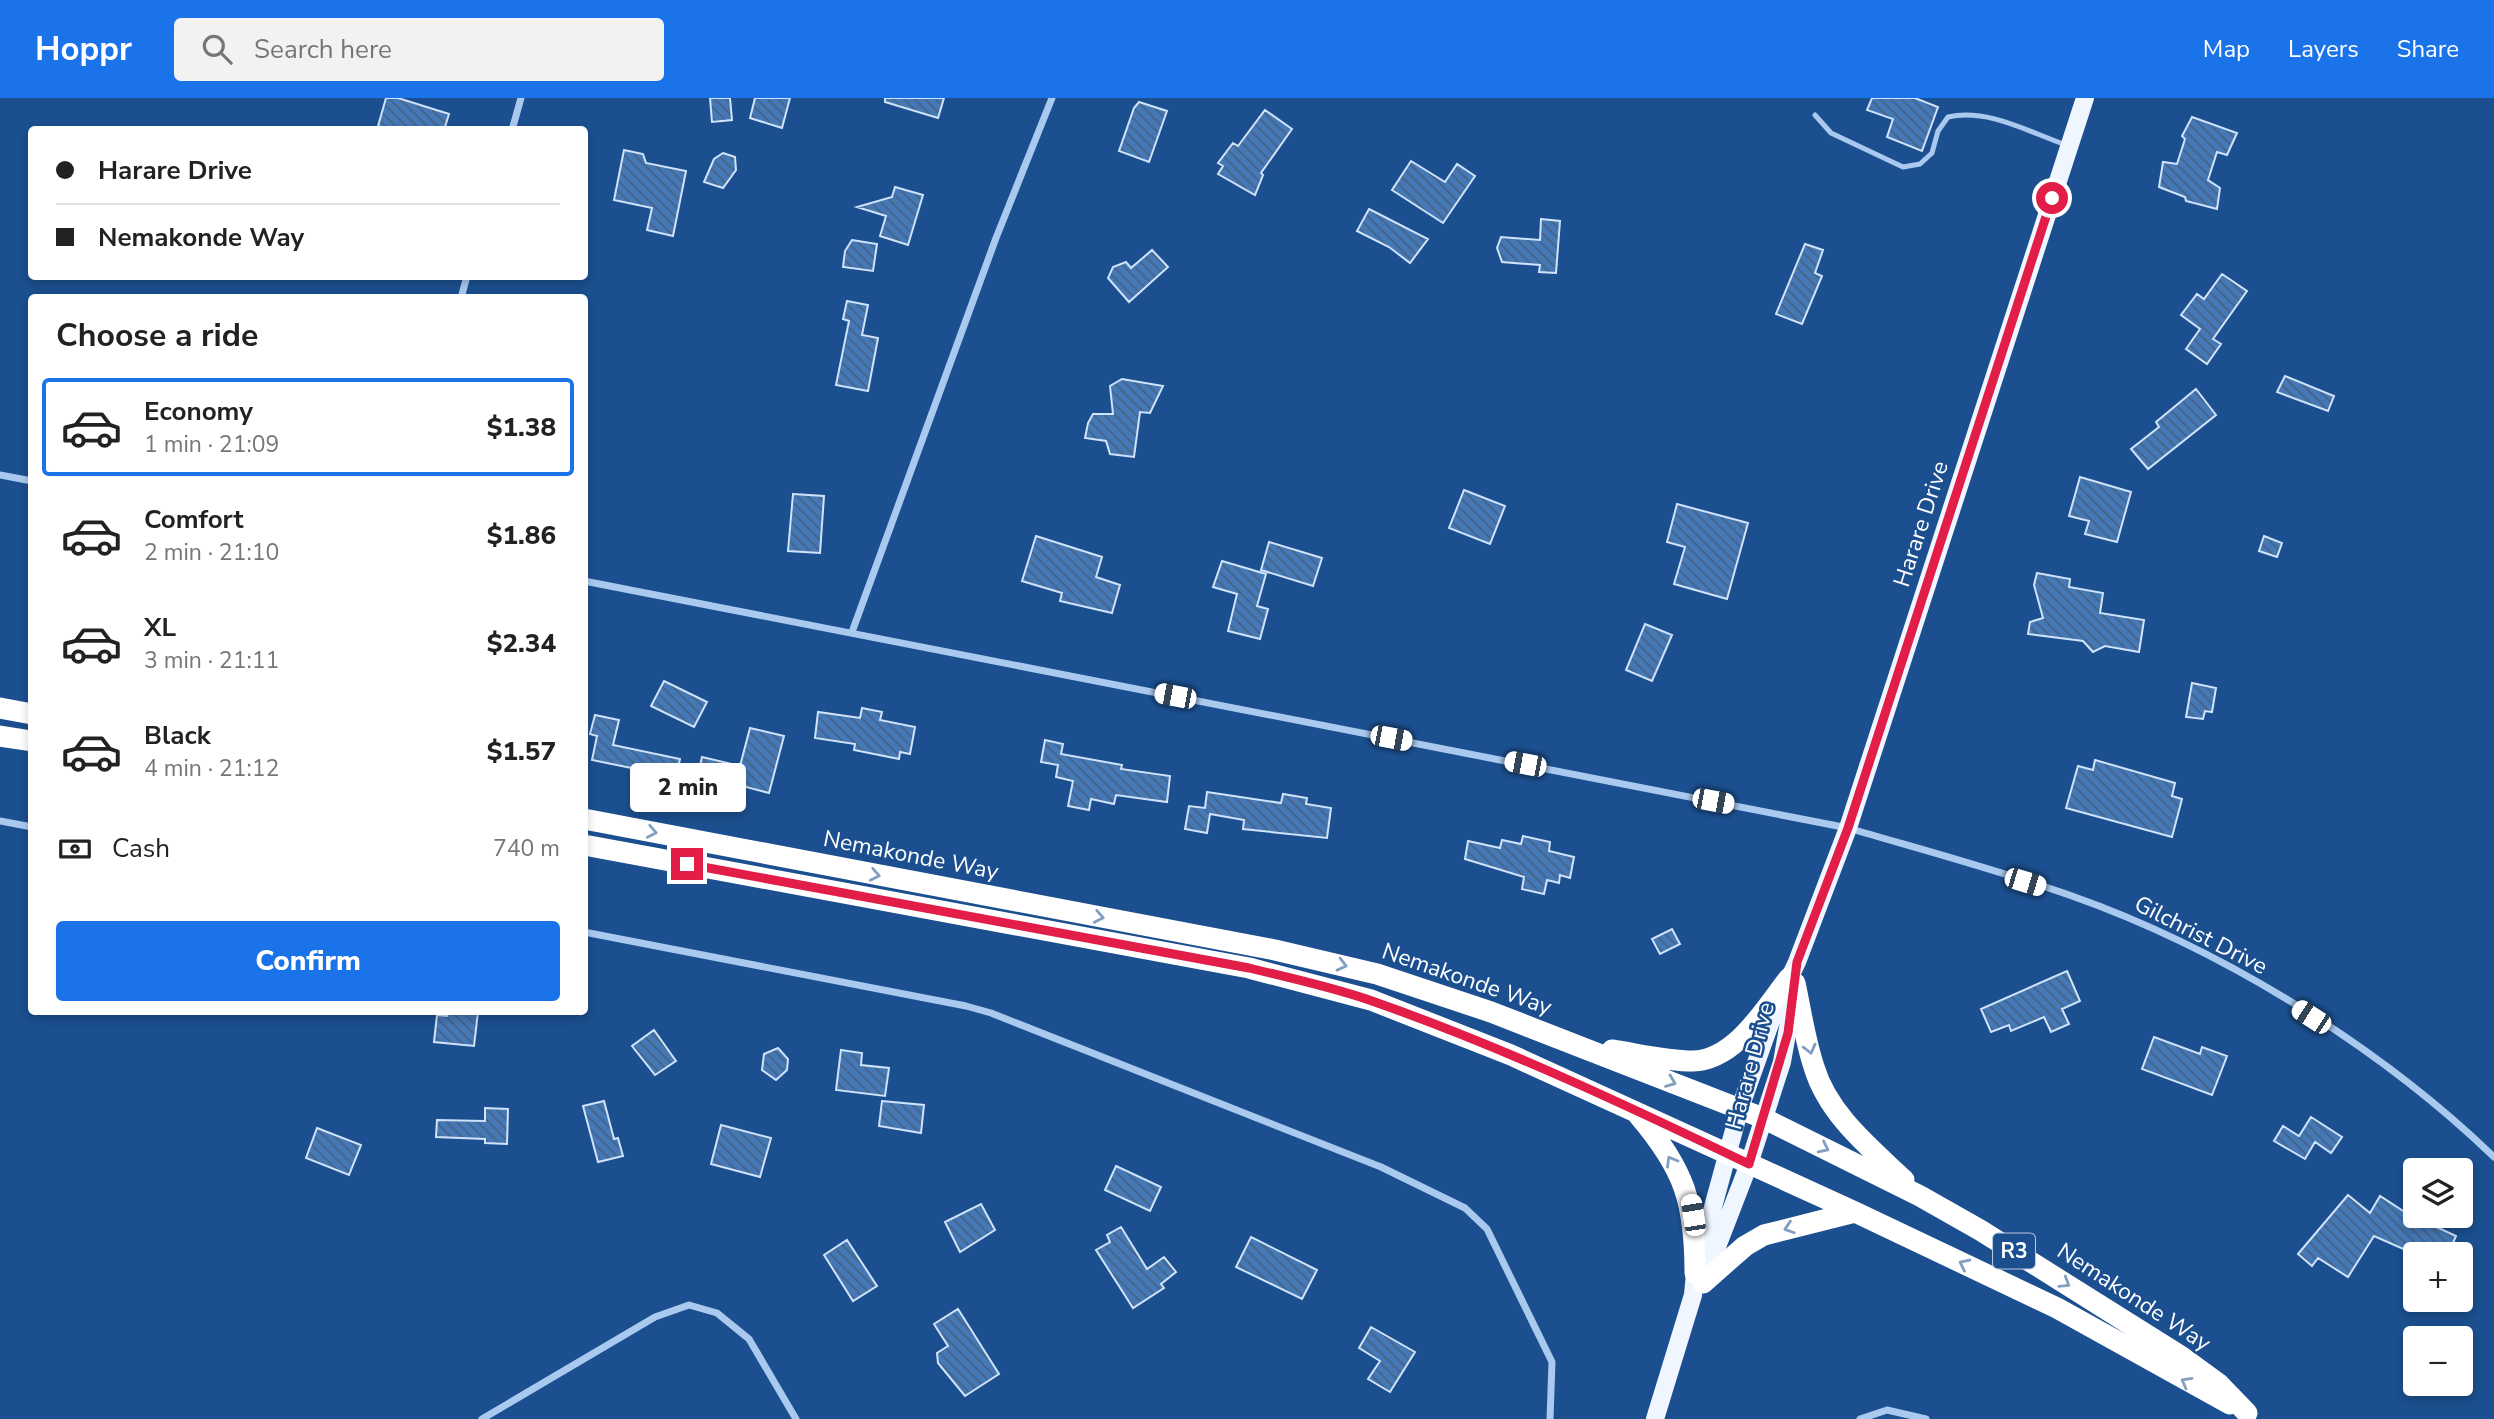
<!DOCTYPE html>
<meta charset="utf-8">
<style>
:root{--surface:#fff;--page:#f2f2f2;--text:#222;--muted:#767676;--line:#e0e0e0;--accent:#1a73e8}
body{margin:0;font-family:"Nunito Sans",sans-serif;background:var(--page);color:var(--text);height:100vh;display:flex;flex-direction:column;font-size:26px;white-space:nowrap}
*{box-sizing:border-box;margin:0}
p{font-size:23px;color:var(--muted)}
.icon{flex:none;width:38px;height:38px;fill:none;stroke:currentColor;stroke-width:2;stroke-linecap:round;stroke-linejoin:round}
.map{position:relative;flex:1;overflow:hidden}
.side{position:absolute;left:28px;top:196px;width:560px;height:721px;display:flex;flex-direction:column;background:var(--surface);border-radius:7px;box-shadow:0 4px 10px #0003}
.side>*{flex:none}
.banner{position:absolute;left:28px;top:28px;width:560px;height:154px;border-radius:7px;box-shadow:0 4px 10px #0003;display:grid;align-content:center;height:154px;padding:0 28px;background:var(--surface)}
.tools{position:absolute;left:2403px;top:1060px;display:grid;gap:14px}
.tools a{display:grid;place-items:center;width:70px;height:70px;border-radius:7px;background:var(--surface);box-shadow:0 4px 10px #0003;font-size:35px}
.end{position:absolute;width:32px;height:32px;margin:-16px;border:9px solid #e11d48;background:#fff;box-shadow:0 0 0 4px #fff}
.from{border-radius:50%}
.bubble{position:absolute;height:49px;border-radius:7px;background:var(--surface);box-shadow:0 4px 10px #0003;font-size:23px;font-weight:800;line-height:49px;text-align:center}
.car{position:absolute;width:21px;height:42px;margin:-21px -10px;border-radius:9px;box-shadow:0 0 5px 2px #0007;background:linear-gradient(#fff 24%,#345 0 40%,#fff 0 76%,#345 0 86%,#fff 0)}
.banner b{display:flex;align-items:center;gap:24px;height:66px;font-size:26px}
.banner b+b{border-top:2px solid var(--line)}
.banner i{width:18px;height:18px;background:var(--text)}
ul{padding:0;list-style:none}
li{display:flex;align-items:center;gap:21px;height:98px;margin:0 14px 10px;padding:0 14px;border:4px solid transparent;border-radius:7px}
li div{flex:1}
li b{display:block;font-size:26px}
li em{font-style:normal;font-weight:800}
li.current{border-color:var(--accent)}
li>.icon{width:63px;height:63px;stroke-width:1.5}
h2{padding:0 28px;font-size:32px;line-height:84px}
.pay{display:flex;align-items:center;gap:18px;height:77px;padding:0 28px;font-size:26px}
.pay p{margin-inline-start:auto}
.primary-button{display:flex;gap:14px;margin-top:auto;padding:14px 28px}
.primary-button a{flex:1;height:80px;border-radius:7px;background:var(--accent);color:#fff;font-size:28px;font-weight:800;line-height:80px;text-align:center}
header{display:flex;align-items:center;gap:42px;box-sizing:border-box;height:98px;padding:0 35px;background:var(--accent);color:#fff}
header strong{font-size:33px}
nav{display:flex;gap:38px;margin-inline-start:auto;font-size:24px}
.search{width:490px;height:63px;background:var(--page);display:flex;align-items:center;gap:18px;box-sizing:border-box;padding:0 24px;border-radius:7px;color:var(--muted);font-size:26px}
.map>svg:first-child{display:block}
</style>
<header>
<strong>Hoppr</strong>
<div class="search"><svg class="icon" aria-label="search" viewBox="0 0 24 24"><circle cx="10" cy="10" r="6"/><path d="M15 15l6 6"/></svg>Search here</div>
<nav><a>Map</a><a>Layers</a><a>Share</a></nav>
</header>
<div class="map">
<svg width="2494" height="1321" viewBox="0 0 2494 1321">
<defs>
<pattern id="building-back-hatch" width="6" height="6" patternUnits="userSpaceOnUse" patternTransform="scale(1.75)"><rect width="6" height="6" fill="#4478b7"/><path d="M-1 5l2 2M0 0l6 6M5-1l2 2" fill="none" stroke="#486282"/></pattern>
</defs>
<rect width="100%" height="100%" fill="#1b4f8f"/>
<path fill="url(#building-back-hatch)" stroke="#cfe3fa" stroke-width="2" d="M386,0H398L449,16L444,32H390L378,28Z
M710,0H730L732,22L712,24Z
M755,0H790L782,30L750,20Z
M885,0H944L938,20L885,4Z
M1872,0H1915L1938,9L1922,53L1887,39L1893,21L1867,12Z
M1139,4L1167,13L1149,64L1119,53L1134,10Z
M1265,12L1292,31L1261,75L1263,77L1255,97L1218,76L1223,68L1218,65L1233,45L1238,48Z
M2192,19L2237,35L2227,57L2217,54L2208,82L2220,90L2217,111L2186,103L2185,99L2159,89L2163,64L2177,66L2185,41L2182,38Z
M624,52L643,56L646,65L686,73L673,138L647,132L652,110L614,102Z
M723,55L735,59L736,72L723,90L704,84L714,61Z
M1411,63L1445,84L1457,66L1475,78L1443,125L1392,92Z
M895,89L923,97L908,147L880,138L886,118L857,109L892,99Z
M1369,111L1428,141L1410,165L1389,149L1357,133Z
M1541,121L1560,123L1556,175L1539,174L1540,167L1502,164L1497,150L1501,139L1540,142Z
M852,142L877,146L873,173L843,169L845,153Z
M1805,146L1823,152L1815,175L1822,178L1802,226L1776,216Z
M1152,152L1168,169L1129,204L1108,180L1113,169L1126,164L1131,170Z
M2222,176L2247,193L2213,241L2221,246L2207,266L2186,251L2200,231L2181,217L2197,196L2204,201Z
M847,203L868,207L862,237L878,240L868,293L836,287L849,223L843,221Z
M2285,278L2334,298L2328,313L2277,294Z
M1122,281L1163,288L1150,315L1140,314L1134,359L1110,356L1106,343L1085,340L1088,325L1093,316H1113L1110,288Z
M2196,291L2216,317L2148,371L2131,351L2159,329L2156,324Z
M2080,379L2131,394L2117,444L2085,436L2089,423L2069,418Z
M1464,392L1505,408L1490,446L1449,430Z
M793,396L824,398L820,455L788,453Z
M1677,406L1748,425L1727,501L1674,486L1685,449L1667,444Z
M1036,438L1102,459L1096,479L1120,487L1112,515L1060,503L1062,495L1022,483Z
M2264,438L2282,445L2277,459L2259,453Z
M1269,444L1322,460L1313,488L1261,472Z
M1222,463L1266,476L1257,508L1268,511L1260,541L1228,533L1237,496L1213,489Z
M2037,475L2070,481L2069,489L2103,495L2100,515L2144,522L2139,554L2105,548L2093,554L2083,543L2028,536L2030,524L2043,520L2034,487Z
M1645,526L1672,537L1652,583L1626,572Z
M664,583L707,604L694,629L651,608Z
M2192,585L2216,590L2212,614L2205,613L2203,621L2186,619Z
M862,610L882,614L880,622L915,629L910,656L900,654L899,661L854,652L855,646L815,640L818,614L860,620Z
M595,617L619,622L613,647L680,661L676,679L592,662L597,638L590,636Z
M750,630L784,638L769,695L698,676L702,659L740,668Z
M1045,642L1063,646L1061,656L1122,667L1121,671L1170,678L1167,704L1116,697L1114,706L1091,701L1089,712L1068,708L1073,683L1056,679L1058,667L1041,664Z
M2095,662L2175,685L2172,698L2182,701L2172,739L2066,710L2078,668L2093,672Z
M1207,694L1281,705L1283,696L1307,700L1306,706L1331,710L1327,740L1243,731L1244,722L1210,716L1207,735L1185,731L1189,708L1205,710Z
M1523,738L1550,744L1549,753L1574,759L1570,780L1560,777L1559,785L1547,782L1544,796L1522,791L1524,779L1465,761L1468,743L1500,750L1502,742L1521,746Z
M1672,831L1680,846L1660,856L1652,841Z
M2067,873L2080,903L2062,911L2069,926L2051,934L2044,919L2011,933L2009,927L1991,934L1981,911Z
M448,914H478L474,948L434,944L437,917L447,918Z
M654,932L676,963L655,977L632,948Z
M2154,939L2200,956L2202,949L2227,958L2212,997L2142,971Z
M778,950L788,961L787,972L776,982L762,972L764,956Z
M841,952L862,955L861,967L889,970L885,998L836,992Z
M604,1003L614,1041L618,1040L623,1058L598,1064L583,1008Z
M882,1003L924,1007L921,1035L879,1028Z
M485,1010L508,1011L507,1046L485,1045V1041L436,1039L437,1022L485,1023Z
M2311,1019L2342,1039L2331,1055L2315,1044L2305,1061L2274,1043L2283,1028L2299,1038Z
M721,1027L771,1040L760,1079L711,1066Z
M317,1030L361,1047L349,1077L306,1060Z
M1116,1068L1161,1089L1150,1113L1105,1092Z
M2348,1097L2370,1115L2380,1098L2411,1118L2413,1113L2415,1118L2432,1121L2430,1126L2456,1138L2448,1157H2417L2374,1138L2348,1179L2318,1160L2312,1168L2298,1156Z
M981,1106L995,1132L960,1154L945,1124Z
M1121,1129L1147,1171L1164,1159L1176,1174L1161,1186L1164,1190L1133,1210L1096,1152L1110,1144L1107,1137Z
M1251,1139L1317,1172L1302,1201L1236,1169Z
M847,1142L877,1188L853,1203L824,1157Z
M958,1211L999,1276L965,1298L938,1265L937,1255L948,1248L934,1226Z
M1371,1229L1415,1254L1390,1294L1368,1281L1380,1263L1359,1250Z"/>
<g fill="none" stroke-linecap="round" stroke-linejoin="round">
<path stroke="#a9c9ee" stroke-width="5" d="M1815,17L1831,35L1903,69L1920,66L1932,55L1938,33L1948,19C1987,10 2029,34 2066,47"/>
<path stroke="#a9c9ee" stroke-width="7" d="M512,32L521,0
M461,200L467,178
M0,377L32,383
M584,483L1848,730C1923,752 1998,772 2072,798C2222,851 2380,949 2494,1059
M852,534L996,140L1052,0
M0,723L32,729
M584,834L966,908L991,915L1381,1069L1465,1110L1487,1131L1552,1264L1550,1321
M482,1321L655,1219L689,1207L717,1215L749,1241L796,1321
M1860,1321L1887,1312L1926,1321"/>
<path stroke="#f0f6ff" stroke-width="18" d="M1703,1185L1749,1066L1782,964L1794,896
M1655,1321L1693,1197L1695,1175L1740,1010L1777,906L1797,864L1848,730L2085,0"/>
<path stroke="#fff" stroke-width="21" d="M0,610L32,616
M0,638L32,643
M584,721L1275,852L1377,876L1491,914L1763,1020L1920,1098L1980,1132L2182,1259L2219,1286L2247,1315
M584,747L1249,870L1371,902L1511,957L1855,1114L2057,1210L2230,1306
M1795,885C1801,913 1805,942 1814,969C1828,1016 1869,1049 1904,1082
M1612,952C1638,956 1666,963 1693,963C1736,962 1766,909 1789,880
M1639,1018C1685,1072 1695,1105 1695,1175
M1703,1185L1745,1148L1764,1137L1855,1114"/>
</g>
<defs><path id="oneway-chevron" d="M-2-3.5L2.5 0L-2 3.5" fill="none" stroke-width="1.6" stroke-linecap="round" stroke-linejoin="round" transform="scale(1.75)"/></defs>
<g stroke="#829ec1">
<use href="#oneway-chevron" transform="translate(652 734) rotate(11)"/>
<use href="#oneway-chevron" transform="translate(875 777) rotate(11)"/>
<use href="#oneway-chevron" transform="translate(1099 819) rotate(11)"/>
<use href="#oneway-chevron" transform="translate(1342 867) rotate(14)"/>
<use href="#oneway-chevron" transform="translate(1810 951) rotate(76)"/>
<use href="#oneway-chevron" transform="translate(1671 984) rotate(21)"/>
<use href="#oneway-chevron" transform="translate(1824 1050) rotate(26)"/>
<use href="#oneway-chevron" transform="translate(1671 1063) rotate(-120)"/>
<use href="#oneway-chevron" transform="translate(1789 1130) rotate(162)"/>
<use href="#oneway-chevron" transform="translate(1964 1166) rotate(-154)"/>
<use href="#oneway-chevron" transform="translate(2065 1185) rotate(32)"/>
<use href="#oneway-chevron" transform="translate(2186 1284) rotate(-151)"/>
</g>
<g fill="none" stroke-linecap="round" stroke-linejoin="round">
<path stroke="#e11d48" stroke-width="9" d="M687,766L1249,870C1290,880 1332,889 1372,903C1501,948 1626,1007 1749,1066L1788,935L1797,864L1848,730L2052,100"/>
</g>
<g text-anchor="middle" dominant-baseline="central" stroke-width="5" stroke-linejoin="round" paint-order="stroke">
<rect fill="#1b4f8f" stroke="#bbcadd" stroke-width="2" x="1993" y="1135.5" width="42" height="35" rx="5"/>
<g font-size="21" font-weight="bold" fill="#fff">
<text x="2014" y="1153">R3</text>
</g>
<g font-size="23" fill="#fff" stroke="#1b4f8f">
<text transform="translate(1921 426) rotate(-72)">Harare Drive</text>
<text transform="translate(911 757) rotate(11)">Nemakonde Way</text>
<text transform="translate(2201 837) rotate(27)">Gilchrist Drive</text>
<text transform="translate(1467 881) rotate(19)">Nemakonde Way</text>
<text transform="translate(1750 968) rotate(-75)">Harare Drive</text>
<text transform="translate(2134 1199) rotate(33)">Nemakonde Way</text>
</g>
</g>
</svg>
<div class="tools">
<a><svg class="icon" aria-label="layers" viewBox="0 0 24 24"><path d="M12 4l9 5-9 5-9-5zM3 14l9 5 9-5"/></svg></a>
<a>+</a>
<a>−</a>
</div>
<i class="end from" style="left:2052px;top:100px"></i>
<i class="end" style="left:687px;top:766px"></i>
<div class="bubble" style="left:630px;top:665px;width:116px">2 min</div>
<i class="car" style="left:1175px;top:598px;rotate:281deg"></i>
<i class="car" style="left:1391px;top:640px;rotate:101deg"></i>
<i class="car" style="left:1525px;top:666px;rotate:281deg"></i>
<i class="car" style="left:1713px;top:703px;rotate:101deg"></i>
<i class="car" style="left:2025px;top:784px;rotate:107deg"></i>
<i class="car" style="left:2311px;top:919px;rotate:303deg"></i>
<i class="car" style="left:1693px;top:1117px;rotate:351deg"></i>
<div class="banner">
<b><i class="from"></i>Harare Drive</b>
<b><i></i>Nemakonde Way</b>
</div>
<section class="side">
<h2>Choose a ride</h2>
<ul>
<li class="current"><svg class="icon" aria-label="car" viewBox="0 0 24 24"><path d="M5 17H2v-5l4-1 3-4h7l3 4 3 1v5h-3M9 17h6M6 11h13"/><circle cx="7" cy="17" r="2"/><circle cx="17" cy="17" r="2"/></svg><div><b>Economy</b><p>1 min · 21:09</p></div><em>$1.38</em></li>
<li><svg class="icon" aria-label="car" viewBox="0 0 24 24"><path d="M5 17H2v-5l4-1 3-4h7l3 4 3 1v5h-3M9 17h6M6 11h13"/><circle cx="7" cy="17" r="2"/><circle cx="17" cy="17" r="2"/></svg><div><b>Comfort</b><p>2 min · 21:10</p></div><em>$1.86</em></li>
<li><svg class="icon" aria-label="car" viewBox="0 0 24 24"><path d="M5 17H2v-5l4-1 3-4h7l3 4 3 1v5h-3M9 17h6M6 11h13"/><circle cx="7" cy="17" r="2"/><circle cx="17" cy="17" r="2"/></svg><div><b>XL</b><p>3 min · 21:11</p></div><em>$2.34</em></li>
<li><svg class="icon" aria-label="car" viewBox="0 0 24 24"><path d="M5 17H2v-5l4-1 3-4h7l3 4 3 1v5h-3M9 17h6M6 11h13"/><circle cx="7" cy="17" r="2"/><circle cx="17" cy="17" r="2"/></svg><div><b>Black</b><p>4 min · 21:12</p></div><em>$1.57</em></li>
</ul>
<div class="pay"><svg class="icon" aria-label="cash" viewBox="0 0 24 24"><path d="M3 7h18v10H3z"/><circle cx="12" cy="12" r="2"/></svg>Cash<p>740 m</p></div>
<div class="primary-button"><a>Confirm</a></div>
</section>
</div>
